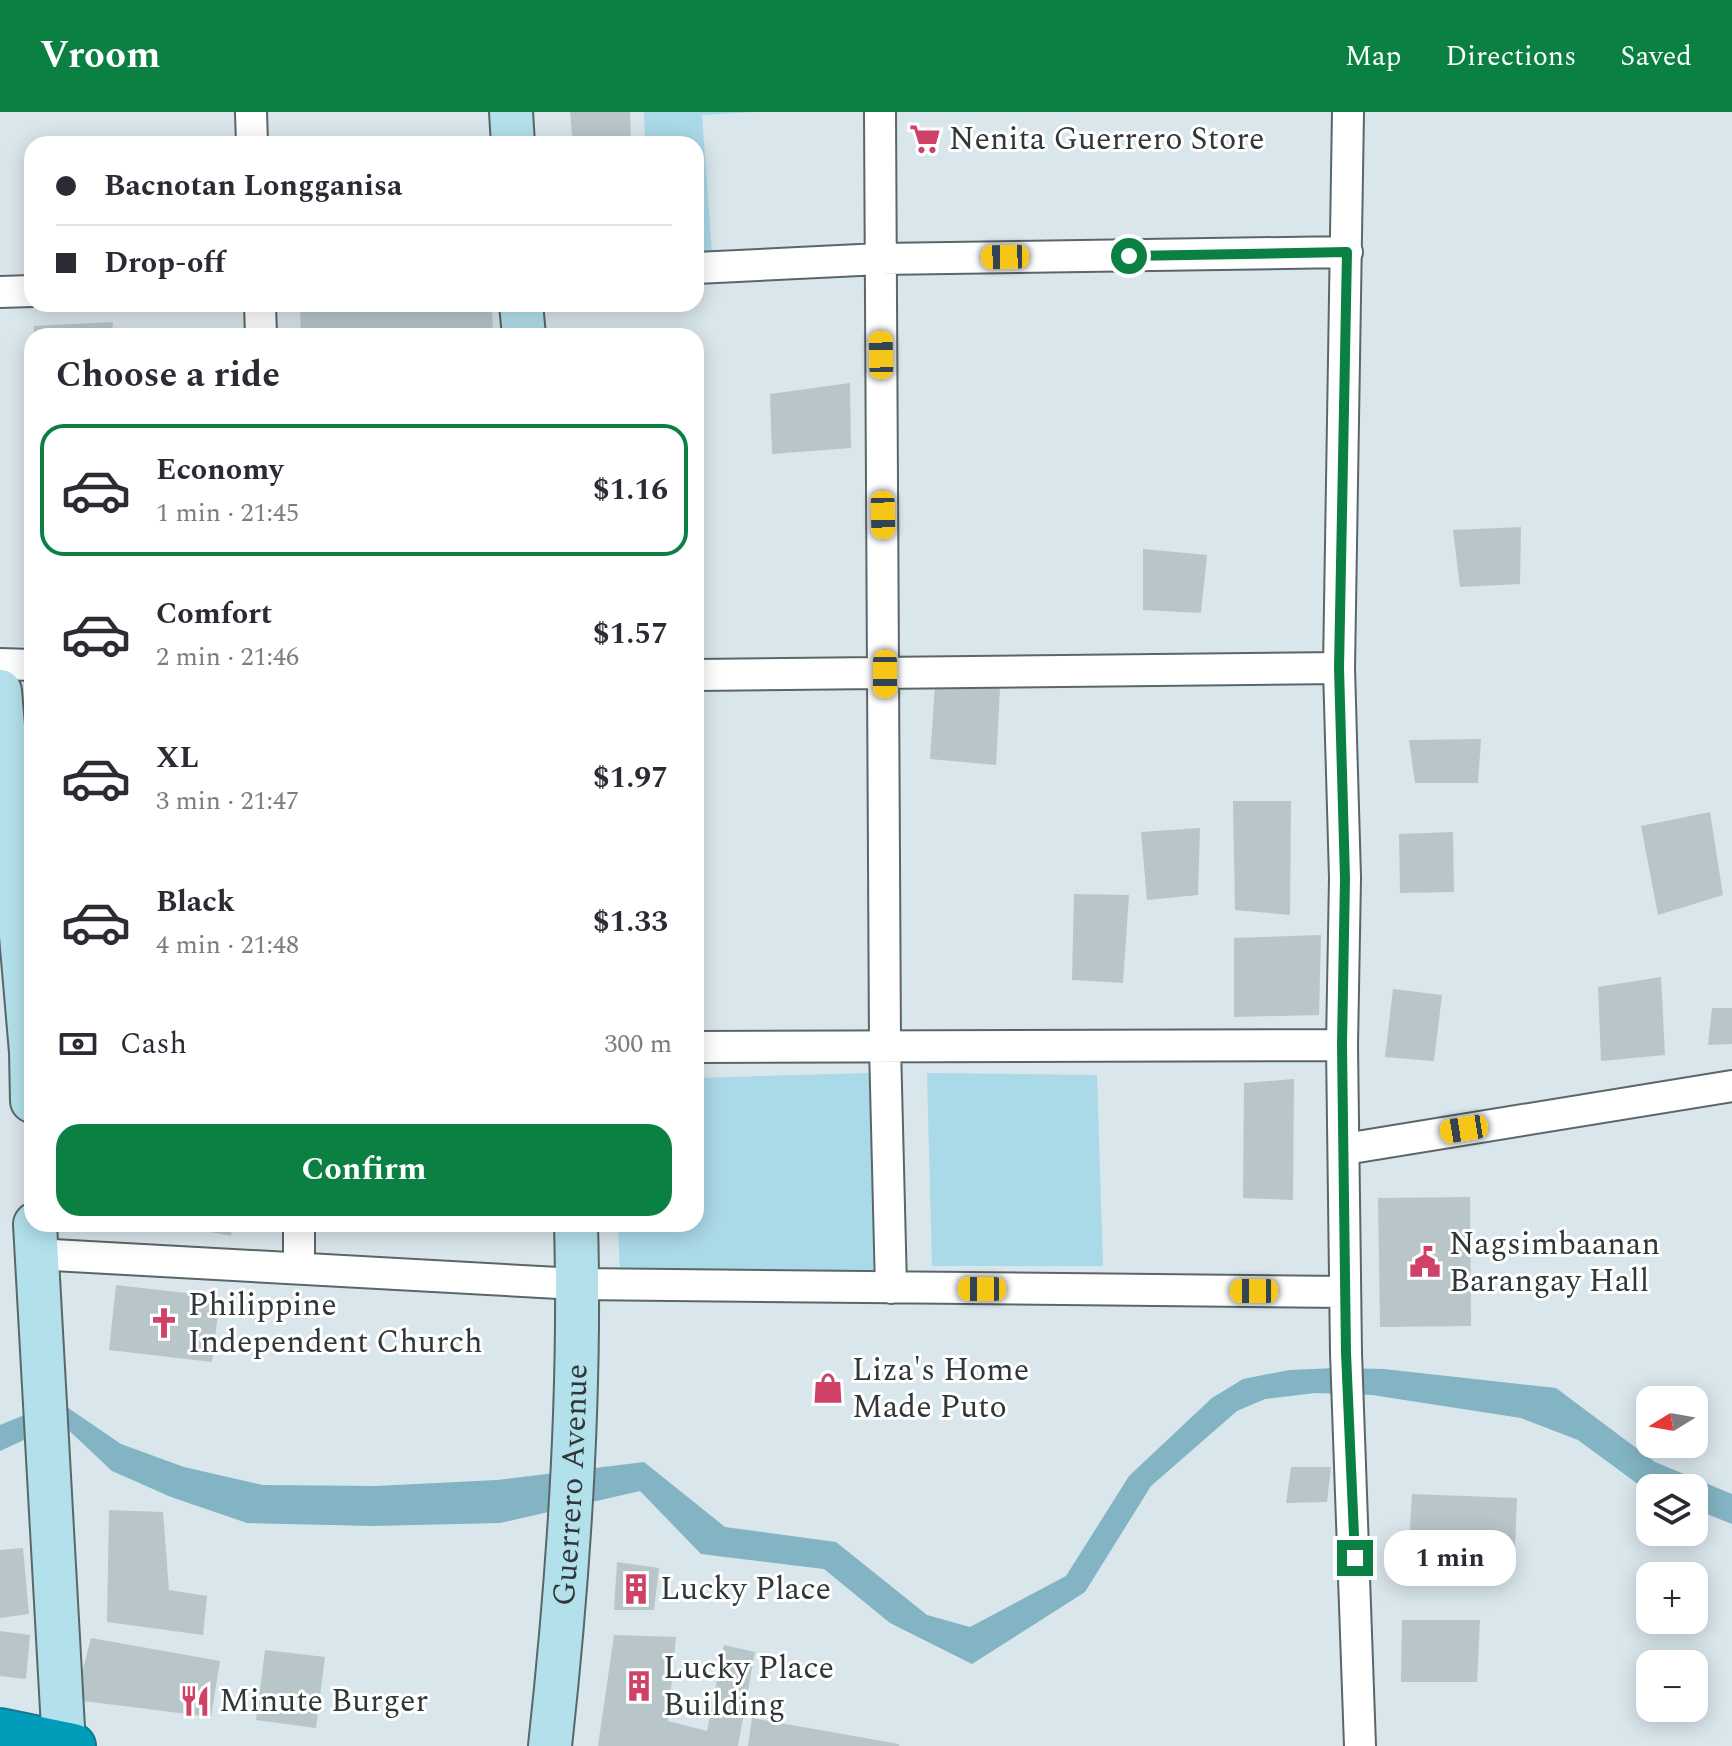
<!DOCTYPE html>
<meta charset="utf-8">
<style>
:root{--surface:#fff;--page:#f2f2f3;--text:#2b2b33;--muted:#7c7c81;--line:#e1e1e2;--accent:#0b8043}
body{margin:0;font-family:Spectral,serif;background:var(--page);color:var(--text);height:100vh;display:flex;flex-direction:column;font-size:30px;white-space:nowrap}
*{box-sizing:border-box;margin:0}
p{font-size:26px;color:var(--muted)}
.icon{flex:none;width:44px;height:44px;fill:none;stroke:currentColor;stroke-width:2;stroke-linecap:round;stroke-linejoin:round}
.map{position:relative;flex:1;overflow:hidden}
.drawer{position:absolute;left:24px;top:216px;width:680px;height:904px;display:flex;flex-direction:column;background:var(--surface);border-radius:24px;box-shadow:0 4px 20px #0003}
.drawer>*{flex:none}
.top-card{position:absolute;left:24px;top:24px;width:680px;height:176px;border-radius:24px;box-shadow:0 4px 20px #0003;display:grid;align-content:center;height:176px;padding:0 32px;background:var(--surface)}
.needle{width:52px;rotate:259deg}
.controls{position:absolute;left:1636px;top:1274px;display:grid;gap:16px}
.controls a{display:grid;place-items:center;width:72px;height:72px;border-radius:16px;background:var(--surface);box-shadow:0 4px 20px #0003;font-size:40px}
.end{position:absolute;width:36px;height:36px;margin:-18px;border:10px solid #0b8043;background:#fff;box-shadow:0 0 0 4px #fff}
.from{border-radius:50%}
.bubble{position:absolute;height:56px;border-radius:24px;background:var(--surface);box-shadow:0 4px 20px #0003;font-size:26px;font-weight:700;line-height:56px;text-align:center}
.car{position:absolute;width:24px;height:48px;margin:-24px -12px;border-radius:10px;box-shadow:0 0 6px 2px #0007;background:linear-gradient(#f5c518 24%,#345 0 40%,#f5c518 0 76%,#345 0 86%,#f5c518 0)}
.top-card b{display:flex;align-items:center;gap:28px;height:76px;font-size:30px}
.top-card b+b{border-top:2px solid var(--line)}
.top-card i{width:20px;height:20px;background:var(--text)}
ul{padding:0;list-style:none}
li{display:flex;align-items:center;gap:24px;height:132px;margin:0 16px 12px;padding:0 16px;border:4px solid transparent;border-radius:24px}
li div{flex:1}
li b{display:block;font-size:30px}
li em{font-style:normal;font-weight:700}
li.selected{border-color:var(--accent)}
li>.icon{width:72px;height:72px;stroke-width:1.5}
h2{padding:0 32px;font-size:36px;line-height:96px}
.pay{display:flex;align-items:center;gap:20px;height:88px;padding:0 32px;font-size:30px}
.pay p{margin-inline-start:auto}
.primary-button{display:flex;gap:16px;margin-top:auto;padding:16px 32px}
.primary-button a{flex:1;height:92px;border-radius:24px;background:var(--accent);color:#fff;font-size:32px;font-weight:700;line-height:92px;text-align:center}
header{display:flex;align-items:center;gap:48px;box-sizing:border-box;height:112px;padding:0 40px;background:var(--accent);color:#fff}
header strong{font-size:38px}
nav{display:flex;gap:44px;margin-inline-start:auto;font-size:28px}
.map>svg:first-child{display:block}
</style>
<header>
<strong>Vroom</strong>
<nav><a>Map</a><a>Directions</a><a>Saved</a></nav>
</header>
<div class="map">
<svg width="1732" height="1634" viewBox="0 0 1732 1634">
<rect width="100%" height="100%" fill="#d9e6eb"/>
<path fill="#aad9e7" d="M644,0H754L702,3L712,141L696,142V32H645Z
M870,961L888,1164L620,1162L618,1112H696V966Z
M927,961L1097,963L1103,1154H932Z"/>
<path fill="#82b4c3" d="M1336,1256L1384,1257L1556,1276L1655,1350L1732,1382V1412L1694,1397V1376L1646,1378L1578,1328L1521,1306L1372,1283L1315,1281L1265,1287L1237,1299L1151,1374L1085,1480L972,1552L890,1511L824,1457L701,1442L640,1379L500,1411L372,1414L247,1411L171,1385L112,1359L61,1311L0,1339V1313L58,1289L121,1332L184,1355L263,1373L376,1374L497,1368L644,1350L725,1415L836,1430L927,1503L970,1515L1066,1464L1129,1364L1212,1286L1243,1267L1289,1258Z"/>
<path fill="#b8c6ca" d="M570,0H630L631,32H573Z
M383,192H492L493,224H301L300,194Z
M113,210L112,224H34V214Z
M850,271L851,336L772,342L770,282Z
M1521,415L1520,472L1460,475L1453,418Z
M1143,437L1207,443L1201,501L1143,498Z
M935,573L1000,576L996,653L930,647Z
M1481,627L1478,671H1415L1409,628Z
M1233,689H1291L1290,803L1235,798Z
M1710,700L1723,783L1658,803L1641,714Z
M1200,716L1198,783L1147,788L1141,720Z
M1453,720L1454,780L1400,781L1399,722Z
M1074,782L1129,783L1123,871L1072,868Z
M1321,823L1319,903L1234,905V826Z
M1661,865L1665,943L1601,949L1598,875Z
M1393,877L1442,883L1434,949L1385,945Z
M1712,896H1732V932L1708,933Z
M1294,967L1293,1088L1243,1086L1244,971Z
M1470,1085L1471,1214L1380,1215L1378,1086Z
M167,1112H233L231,1124Z
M116,1173L220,1185L212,1250L109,1238Z
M1291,1355H1331L1327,1390L1286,1391Z
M1412,1382L1517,1386L1515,1436L1409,1434Z
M109,1398L163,1400L169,1478L207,1484L203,1523L107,1510Z
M23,1436L29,1502L0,1506V1438Z
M617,1450L659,1456L654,1498H614Z
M1402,1508H1480L1477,1570H1401Z
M0,1519L30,1523L26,1567L0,1564Z
M614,1523L676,1525L668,1609L707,1619L724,1533L755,1540L738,1634H598Z
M91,1526L220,1549L211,1605L75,1588Z
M265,1538L325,1545L316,1616L256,1608Z
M752,1606L899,1632V1634H748Z"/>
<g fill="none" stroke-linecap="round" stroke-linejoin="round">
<defs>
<path id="street" d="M251,0L252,32
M880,0L885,934L891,1176
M1348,0L1339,556L1345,766L1342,933L1346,1241L1360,1634
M696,156L880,147L1347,140
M0,180L32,179
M260,192L261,224
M0,552L32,553
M696,563L1339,556
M696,935L1342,933
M1345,1037L1732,974
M299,1112V1156
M35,1142L577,1172L1345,1180"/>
<g id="secondary">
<path d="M511,0L513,32"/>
<path d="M521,192L524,224"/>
<path d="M0,579L31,940L32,989"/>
<path d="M35,1112L64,1634"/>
<path id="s1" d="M550,1634C569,1461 581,1286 576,1112"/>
</g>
<path id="highway" d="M0,1619L73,1634"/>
</defs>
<use href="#street" stroke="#5a666a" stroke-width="34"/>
<use href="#secondary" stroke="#5a666a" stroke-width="46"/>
<use href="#highway" stroke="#12798d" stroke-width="48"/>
<use href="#street" stroke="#fff" stroke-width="30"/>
<use href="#secondary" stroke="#b3e1eb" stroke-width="42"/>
<use href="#highway" stroke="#029cbb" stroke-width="44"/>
</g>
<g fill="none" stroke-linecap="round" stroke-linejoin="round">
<path stroke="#0b8043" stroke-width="10" d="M1129,144L1347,140L1339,556L1345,766L1342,933L1346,1241L1355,1446"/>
</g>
<defs>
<symbol id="supermarket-bare" viewBox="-9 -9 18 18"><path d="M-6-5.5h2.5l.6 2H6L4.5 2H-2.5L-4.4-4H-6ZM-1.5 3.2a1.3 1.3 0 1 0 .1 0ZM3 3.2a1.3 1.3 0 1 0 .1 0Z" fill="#d04168" stroke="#fff" stroke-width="2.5" paint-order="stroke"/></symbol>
<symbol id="civic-bare" viewBox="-9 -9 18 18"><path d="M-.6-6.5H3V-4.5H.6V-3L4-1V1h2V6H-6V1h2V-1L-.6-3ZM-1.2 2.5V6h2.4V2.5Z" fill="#d04168" stroke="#fff" stroke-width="2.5" paint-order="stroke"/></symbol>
<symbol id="church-bare" viewBox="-9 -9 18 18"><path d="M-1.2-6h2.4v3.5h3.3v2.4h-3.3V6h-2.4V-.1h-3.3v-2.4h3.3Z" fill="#d04168" stroke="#fff" stroke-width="2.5" paint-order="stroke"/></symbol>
<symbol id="shop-bare" viewBox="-9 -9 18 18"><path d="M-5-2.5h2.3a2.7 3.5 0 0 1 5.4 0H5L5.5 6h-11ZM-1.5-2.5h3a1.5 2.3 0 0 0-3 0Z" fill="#d04168" stroke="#fff" stroke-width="2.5" paint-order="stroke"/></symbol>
<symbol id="building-bare" viewBox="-9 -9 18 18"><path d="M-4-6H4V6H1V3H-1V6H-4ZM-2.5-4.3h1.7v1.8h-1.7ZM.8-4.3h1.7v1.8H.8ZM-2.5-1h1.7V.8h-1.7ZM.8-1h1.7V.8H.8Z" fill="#d04168" stroke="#fff" stroke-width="2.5" paint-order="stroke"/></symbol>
<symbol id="restaurant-bare" viewBox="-9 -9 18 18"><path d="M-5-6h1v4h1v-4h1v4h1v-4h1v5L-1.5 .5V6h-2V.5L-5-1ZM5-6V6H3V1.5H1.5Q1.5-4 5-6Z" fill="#d04168" stroke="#fff" stroke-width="2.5" paint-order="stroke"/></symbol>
</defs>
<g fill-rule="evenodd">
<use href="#supermarket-bare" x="903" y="5" width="44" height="44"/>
<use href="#civic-bare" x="1403" y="1128" width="44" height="44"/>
<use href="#church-bare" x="142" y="1189" width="44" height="44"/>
<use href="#shop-bare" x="806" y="1254" width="44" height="44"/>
<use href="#building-bare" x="614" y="1455" width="44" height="44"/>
<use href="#building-bare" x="617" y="1552" width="44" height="44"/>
<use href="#restaurant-bare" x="173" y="1567" width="44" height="44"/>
</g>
<g text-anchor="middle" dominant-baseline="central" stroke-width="6" stroke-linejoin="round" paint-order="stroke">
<g font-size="32" fill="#313738" stroke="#fff" text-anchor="start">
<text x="949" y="27">Nenita Guerrero Store</text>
<text x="1449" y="1132">Nagsimbaanan<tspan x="1449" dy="37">Barangay Hall</tspan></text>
<text x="188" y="1193">Philippine<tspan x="188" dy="37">Independent Church</tspan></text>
<text x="852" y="1258">Liza's Home<tspan x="852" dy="37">Made Puto</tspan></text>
<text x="660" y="1477">Lucky Place</text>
<text x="663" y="1556">Lucky Place<tspan x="663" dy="37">Building</tspan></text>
<text x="219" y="1589">Minute Burger</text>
</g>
<g font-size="32" fill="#313738" stroke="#fff">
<text stroke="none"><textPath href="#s1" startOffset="262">Guerrero Avenue</textPath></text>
</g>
</g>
</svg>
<div class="controls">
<a><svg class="needle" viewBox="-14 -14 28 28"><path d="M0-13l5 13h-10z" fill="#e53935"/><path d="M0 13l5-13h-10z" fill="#7c7c81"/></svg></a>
<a><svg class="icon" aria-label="layers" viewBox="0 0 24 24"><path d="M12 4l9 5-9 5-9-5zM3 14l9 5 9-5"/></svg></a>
<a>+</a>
<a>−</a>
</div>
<i class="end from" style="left:1129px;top:144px"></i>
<i class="end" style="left:1355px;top:1446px"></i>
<div class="bubble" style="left:1384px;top:1418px;width:132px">1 min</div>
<i class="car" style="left:1005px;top:145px;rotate:269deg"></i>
<i class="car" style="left:881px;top:243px;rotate:359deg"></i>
<i class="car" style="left:883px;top:403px;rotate:179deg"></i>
<i class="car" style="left:885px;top:562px;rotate:180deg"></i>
<i class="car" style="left:1464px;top:1017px;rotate:261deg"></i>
<i class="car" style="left:982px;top:1177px;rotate:270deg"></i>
<i class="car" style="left:1254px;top:1179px;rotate:270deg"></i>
<div class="top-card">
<b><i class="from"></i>Bacnotan Longganisa</b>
<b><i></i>Drop-off</b>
</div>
<section class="drawer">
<h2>Choose a ride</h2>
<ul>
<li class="selected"><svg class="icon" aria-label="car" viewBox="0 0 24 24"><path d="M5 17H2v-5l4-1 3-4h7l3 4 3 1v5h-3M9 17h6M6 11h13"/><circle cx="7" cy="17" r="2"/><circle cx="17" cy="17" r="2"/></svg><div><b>Economy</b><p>1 min · 21:45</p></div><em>$1.16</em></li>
<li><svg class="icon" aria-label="car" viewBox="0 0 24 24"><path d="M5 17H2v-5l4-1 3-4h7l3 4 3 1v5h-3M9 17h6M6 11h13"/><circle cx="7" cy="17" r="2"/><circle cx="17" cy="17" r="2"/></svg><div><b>Comfort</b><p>2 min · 21:46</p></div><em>$1.57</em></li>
<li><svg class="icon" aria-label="car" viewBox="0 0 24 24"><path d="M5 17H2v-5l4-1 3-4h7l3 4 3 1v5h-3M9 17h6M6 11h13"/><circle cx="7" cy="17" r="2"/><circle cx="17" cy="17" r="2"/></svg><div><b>XL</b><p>3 min · 21:47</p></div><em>$1.97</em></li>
<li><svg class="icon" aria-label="car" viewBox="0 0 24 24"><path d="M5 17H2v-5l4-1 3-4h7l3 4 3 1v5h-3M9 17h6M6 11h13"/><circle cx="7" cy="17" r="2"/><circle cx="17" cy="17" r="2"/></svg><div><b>Black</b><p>4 min · 21:48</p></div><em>$1.33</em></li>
</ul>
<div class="pay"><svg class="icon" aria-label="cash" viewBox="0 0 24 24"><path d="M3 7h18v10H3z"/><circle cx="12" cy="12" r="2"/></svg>Cash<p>300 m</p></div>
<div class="primary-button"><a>Confirm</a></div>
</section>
</div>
